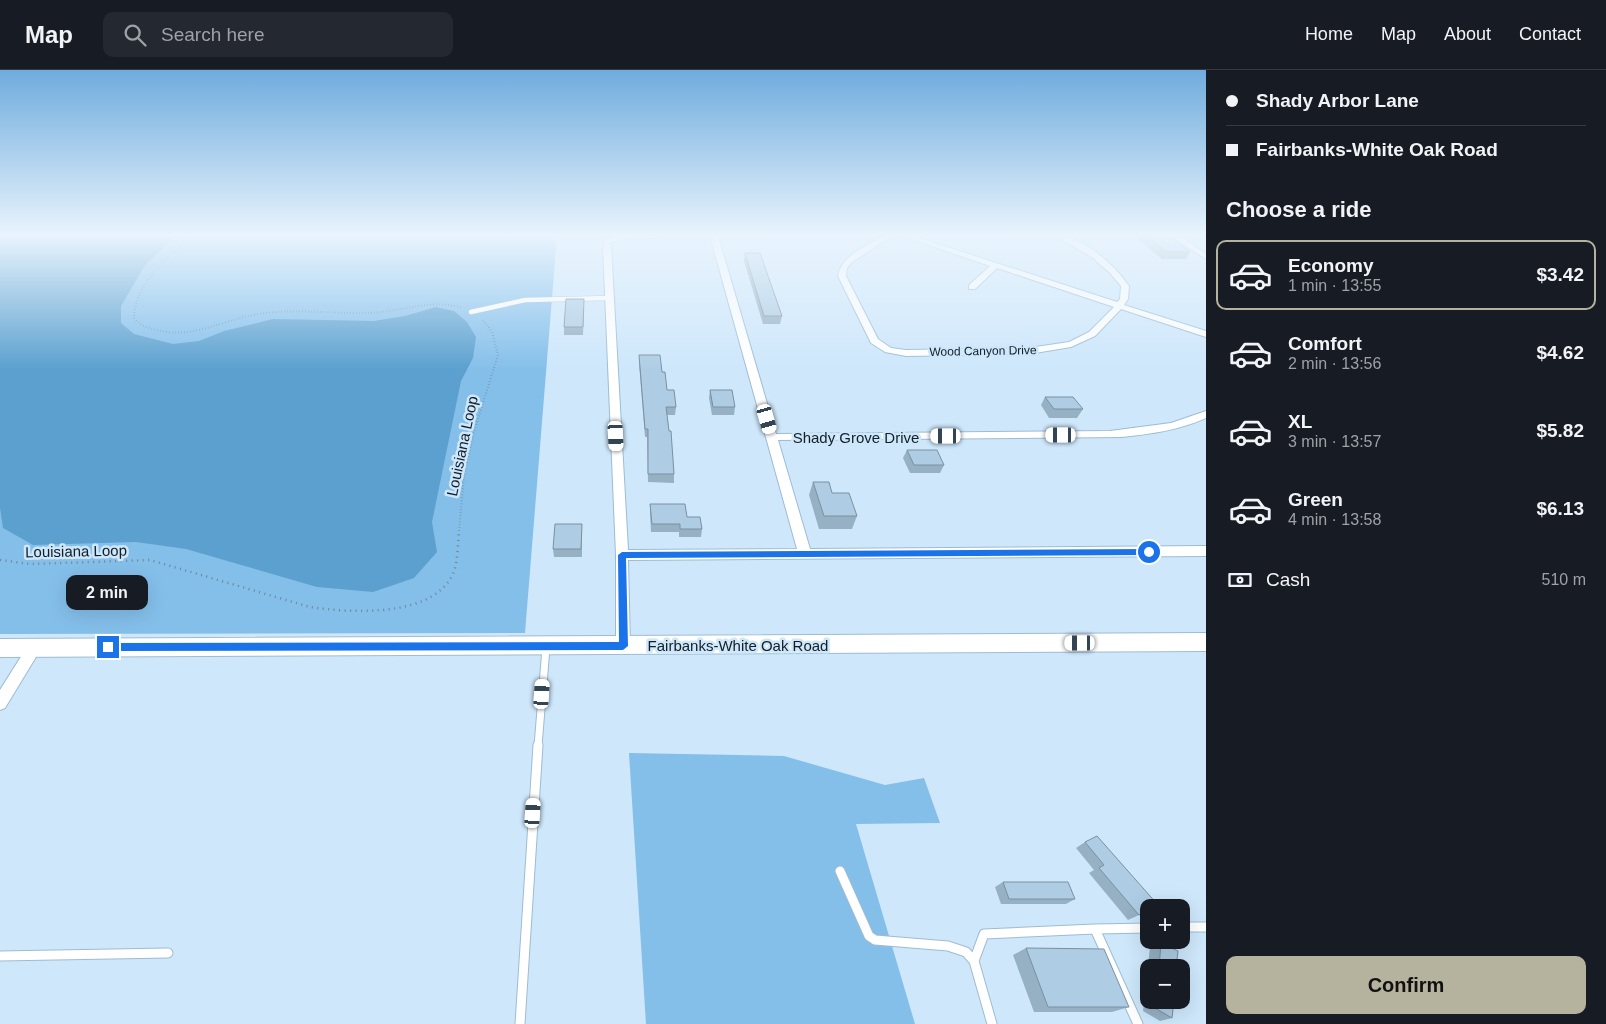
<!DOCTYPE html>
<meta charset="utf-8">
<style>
:root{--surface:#171b24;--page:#242831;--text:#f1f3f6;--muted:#9ea1a6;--line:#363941;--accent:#b5b39e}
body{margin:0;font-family:Arial,sans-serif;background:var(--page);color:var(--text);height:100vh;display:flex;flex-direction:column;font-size:19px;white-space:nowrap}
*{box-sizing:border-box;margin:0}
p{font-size:16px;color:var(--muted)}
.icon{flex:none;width:28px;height:28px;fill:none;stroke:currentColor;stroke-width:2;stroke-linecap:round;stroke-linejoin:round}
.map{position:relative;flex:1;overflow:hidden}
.sheet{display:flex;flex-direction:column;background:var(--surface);width:400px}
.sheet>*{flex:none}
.banner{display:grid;align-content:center;height:110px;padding:0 20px;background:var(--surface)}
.fabs{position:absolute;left:1140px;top:829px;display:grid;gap:10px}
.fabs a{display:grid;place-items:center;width:50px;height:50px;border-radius:10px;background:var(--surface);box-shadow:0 5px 20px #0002;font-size:25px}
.end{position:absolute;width:22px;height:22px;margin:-11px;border:6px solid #1a73e8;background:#fff;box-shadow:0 0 0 2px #fff}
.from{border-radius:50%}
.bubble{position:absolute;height:35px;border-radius:10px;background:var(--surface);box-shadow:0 5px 20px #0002;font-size:16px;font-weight:800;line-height:35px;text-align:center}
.car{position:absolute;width:15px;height:30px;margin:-15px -8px;border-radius:6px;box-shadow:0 0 4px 1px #0007;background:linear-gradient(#fff 24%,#345 0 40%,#fff 0 76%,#345 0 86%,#fff 0)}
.banner b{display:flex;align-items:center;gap:18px;height:48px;font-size:19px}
.banner b+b{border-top:1px solid var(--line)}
.banner i{width:12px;height:12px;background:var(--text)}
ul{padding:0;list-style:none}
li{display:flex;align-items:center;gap:15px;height:70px;margin:0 10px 8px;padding:0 10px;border:2px solid transparent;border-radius:10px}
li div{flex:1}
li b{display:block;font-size:19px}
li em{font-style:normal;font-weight:800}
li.selected{border-color:var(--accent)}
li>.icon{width:45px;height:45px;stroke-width:1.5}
h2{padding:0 20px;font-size:22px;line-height:60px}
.pay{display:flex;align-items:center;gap:12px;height:55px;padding:0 20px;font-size:19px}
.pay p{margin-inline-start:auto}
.button{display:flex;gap:10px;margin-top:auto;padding:10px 20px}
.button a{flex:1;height:58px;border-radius:10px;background:var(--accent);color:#111;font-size:20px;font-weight:800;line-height:58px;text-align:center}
header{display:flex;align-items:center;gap:30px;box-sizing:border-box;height:70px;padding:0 25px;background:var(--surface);border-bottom:1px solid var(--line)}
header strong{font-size:24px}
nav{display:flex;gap:28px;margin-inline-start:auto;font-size:18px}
.search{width:350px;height:45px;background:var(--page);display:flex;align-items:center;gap:12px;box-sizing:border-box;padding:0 18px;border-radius:10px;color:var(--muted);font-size:19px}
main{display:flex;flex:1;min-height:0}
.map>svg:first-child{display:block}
</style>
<header>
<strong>Map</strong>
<div class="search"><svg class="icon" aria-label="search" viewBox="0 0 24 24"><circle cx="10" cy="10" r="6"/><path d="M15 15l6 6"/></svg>Search here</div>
<nav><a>Home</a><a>Map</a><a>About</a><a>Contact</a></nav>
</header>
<main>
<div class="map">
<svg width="1206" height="954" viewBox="0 0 1206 954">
<rect width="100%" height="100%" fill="#cee7fb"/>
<path fill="#84bfea" d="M0,166H557L525,563L0,564Z
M629,683L784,686L885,715L924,708L940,753L856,754L915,954H646Z"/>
<path fill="#5ba0cf" d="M0,166H175L145,195L121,236V253L134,264L173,274L199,271L224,261L273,249L374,251L405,246L436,237L454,241L467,252L476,267L473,288L461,311L432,452L437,482L414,508L373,522L317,517L186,479L136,472L33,475L3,458L0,438Z"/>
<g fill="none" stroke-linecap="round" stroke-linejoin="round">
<defs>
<path id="lane-far2" d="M471,242L525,230L610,228"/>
<path id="lane-far1" d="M538,676L546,578"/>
<path id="lane" d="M840,801L869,866L875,870L948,876L966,882L974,891
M1181,857H1206
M0,886L168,883
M520,954L538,675
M992,954L974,891L984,864L1095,859
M1138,954L1095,859L1149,858"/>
<path id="street" d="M617,166H660L656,168L622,169L611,172V176L628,480L797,479L710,166H718L776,364L1110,361L1171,353L1206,341V348C1180,360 1151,364 1122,367L778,370L810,479L1206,476V486L628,490L630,576L628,580L623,582L618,580L616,576V485L603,176L605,169Z
M883,166H892L851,193L847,198L846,206L878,269L891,278L906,280L1029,278L1069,272L1089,262L1114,237L997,198L975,219H969V215L990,196L902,166H913L1117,232L1120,229L1121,216L1110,203L1093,188L1056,166C1084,166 1114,195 1129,216L1128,229L1124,235L1206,261V267L1121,239L1095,266L1071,277L1029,284L906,286L885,282L871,273L838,206C841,185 867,176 883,166Z
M1171,166H1180L1206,184V189Z
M34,572L39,574L41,578L39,582L5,638L0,640V620L29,574Z"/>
<path id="secondary" d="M1206,563V581L0,587V569Z"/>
</defs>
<use href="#lane-far2" stroke="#9dbcd2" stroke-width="5.5"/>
<use href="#lane-far1" stroke="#9dbcd2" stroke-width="9"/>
<use href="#lane" stroke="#9dbcd2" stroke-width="11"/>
<use href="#street" stroke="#9dbcd2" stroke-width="2"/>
<use href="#secondary" stroke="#9dbcd2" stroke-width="2"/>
<path stroke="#708391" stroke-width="2" stroke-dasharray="0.5 2.5" stroke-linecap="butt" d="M190,166C168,189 135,213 134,248C140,256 148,258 157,260C195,270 228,247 265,243C300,239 334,244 369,243C401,242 432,228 463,238
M459,461L464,406L473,365L498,285L492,262L482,249"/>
<path stroke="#708391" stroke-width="2.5" stroke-dasharray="1 4.5" stroke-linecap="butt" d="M0,490L30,494L150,490L310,537C350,543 440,549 455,498C458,487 458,472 459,460"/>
<use href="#lane-far2" stroke="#fff" stroke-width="4.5"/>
<use href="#lane-far1" stroke="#fff" stroke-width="7"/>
<use href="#lane" stroke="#fff" stroke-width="9"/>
<use href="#street" fill="#fff" fill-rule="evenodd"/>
<use href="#secondary" fill="#fff" fill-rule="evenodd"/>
</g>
<path fill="#96b0c4" d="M1134,166H1170L1190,182L1186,189H1162Z
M745,183L782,246L780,254H763L744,191Z
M584,237L583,265H564V257Z
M639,285L662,302L667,320L676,337L675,345H667L674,404V413L648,412L647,367H645L639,293Z
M710,320L735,337L734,345H712L709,328Z
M1045,327L1083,339L1077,348H1049L1041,335Z
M907,380L944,395L940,403H910L903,388Z
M813,412L832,423L857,446L852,459H819L809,425Z
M650,434L687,447L702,459L701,467H679V462H651L650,443Z
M582,454V487H554L553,479Z
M1085,772L1158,835L1139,845L1128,850L1089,803L1094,800L1076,778Z
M1003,812L1075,829L1066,834H1001L995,817Z
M1161,873L1176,898H1149V930H1174L1172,948L1160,951L1143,941L1150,877Z
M1026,878L1129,937L1112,942H1034L1013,885Z"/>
<path fill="#aecde4" stroke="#7a90a0" d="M1147,166H1170L1190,182H1166Z
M745,183H760L782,246H764Z
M566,229H584L583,257H564Z
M639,285H660L662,302H665L667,320H674L676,337H666L669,361H671L674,404H648V359H645Z
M710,320H732L735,337H713Z
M1045,327H1073L1083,339H1054Z
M907,380H937L944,395H914Z
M813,412H829L832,423H849L857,446H824Z
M650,434H685L687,447H700L702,459H680V454H652Z
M555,454H582L581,479H553Z
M1097,766L1158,835L1153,838H1149V840L1139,845L1099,798L1104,795L1085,772Z
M1003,812H1068L1075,829H1009Z
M1161,873L1178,881L1176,898H1159Z
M1026,878L1104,879L1129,937H1048Z
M1155,930H1174L1172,948L1155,938Z"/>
<linearGradient id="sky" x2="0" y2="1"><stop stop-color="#6facde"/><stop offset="0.55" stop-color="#e9f4fd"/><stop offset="1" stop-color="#e9f4fd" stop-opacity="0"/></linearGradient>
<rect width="1206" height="300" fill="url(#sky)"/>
<path fill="#1a73e8" d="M1149,479L1153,482L1149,485L626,488L628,576L623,580L108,581L103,577L108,573L619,572L618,485L622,482Z"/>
<g text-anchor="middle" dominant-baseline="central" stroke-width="5" stroke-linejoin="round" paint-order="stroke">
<g font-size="12" fill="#131f27" stroke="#cee7fb">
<text transform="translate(983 281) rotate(-1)">Wood Canyon Drive</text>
</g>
<g font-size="15" fill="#131f27" stroke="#cee7fb">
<text x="856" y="367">Shady Grove Drive</text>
<text transform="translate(462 376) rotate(-78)">Louisiana Loop</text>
<text transform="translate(76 481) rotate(-1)">Louisiana Loop</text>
<text x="738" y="575">Fairbanks-White Oak Road</text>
</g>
</g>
</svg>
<div class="fabs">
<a>+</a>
<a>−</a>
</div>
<i class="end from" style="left:1149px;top:482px"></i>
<i class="end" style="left:108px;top:577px"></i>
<div class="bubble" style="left:66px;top:505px;width:82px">2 min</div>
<i class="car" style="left:767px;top:349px;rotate:164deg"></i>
<i class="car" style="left:1061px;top:365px;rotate:270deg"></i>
<i class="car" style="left:616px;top:366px;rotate:177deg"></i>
<i class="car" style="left:946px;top:366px;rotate:270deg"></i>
<i class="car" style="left:1080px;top:573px;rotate:270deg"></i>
<i class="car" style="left:542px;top:624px;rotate:4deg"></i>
<i class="car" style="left:533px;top:743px;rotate:4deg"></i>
</div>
<section class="sheet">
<div class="banner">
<b><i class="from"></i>Shady Arbor Lane</b>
<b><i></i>Fairbanks-White Oak Road</b>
</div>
<h2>Choose a ride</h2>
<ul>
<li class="selected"><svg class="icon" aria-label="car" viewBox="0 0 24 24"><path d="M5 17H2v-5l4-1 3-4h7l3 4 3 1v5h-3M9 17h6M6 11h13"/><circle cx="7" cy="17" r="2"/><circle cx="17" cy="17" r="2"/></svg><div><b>Economy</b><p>1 min · 13:55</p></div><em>$3.42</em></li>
<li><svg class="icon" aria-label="car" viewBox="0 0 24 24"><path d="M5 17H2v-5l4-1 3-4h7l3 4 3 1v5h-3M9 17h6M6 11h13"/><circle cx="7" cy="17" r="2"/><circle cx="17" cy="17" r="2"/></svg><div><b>Comfort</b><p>2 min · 13:56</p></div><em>$4.62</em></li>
<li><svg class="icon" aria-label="car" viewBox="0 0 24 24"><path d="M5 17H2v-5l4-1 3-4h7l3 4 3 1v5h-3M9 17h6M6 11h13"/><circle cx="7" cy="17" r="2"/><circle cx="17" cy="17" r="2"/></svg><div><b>XL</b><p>3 min · 13:57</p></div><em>$5.82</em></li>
<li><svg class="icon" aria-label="car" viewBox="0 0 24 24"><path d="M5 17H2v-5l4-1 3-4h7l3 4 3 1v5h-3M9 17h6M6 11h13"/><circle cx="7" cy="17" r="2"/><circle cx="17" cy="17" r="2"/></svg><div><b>Green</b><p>4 min · 13:58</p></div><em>$6.13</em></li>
</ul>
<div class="pay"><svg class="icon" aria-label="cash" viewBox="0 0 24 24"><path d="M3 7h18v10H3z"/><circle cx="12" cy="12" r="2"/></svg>Cash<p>510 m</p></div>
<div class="button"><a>Confirm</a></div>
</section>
</main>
